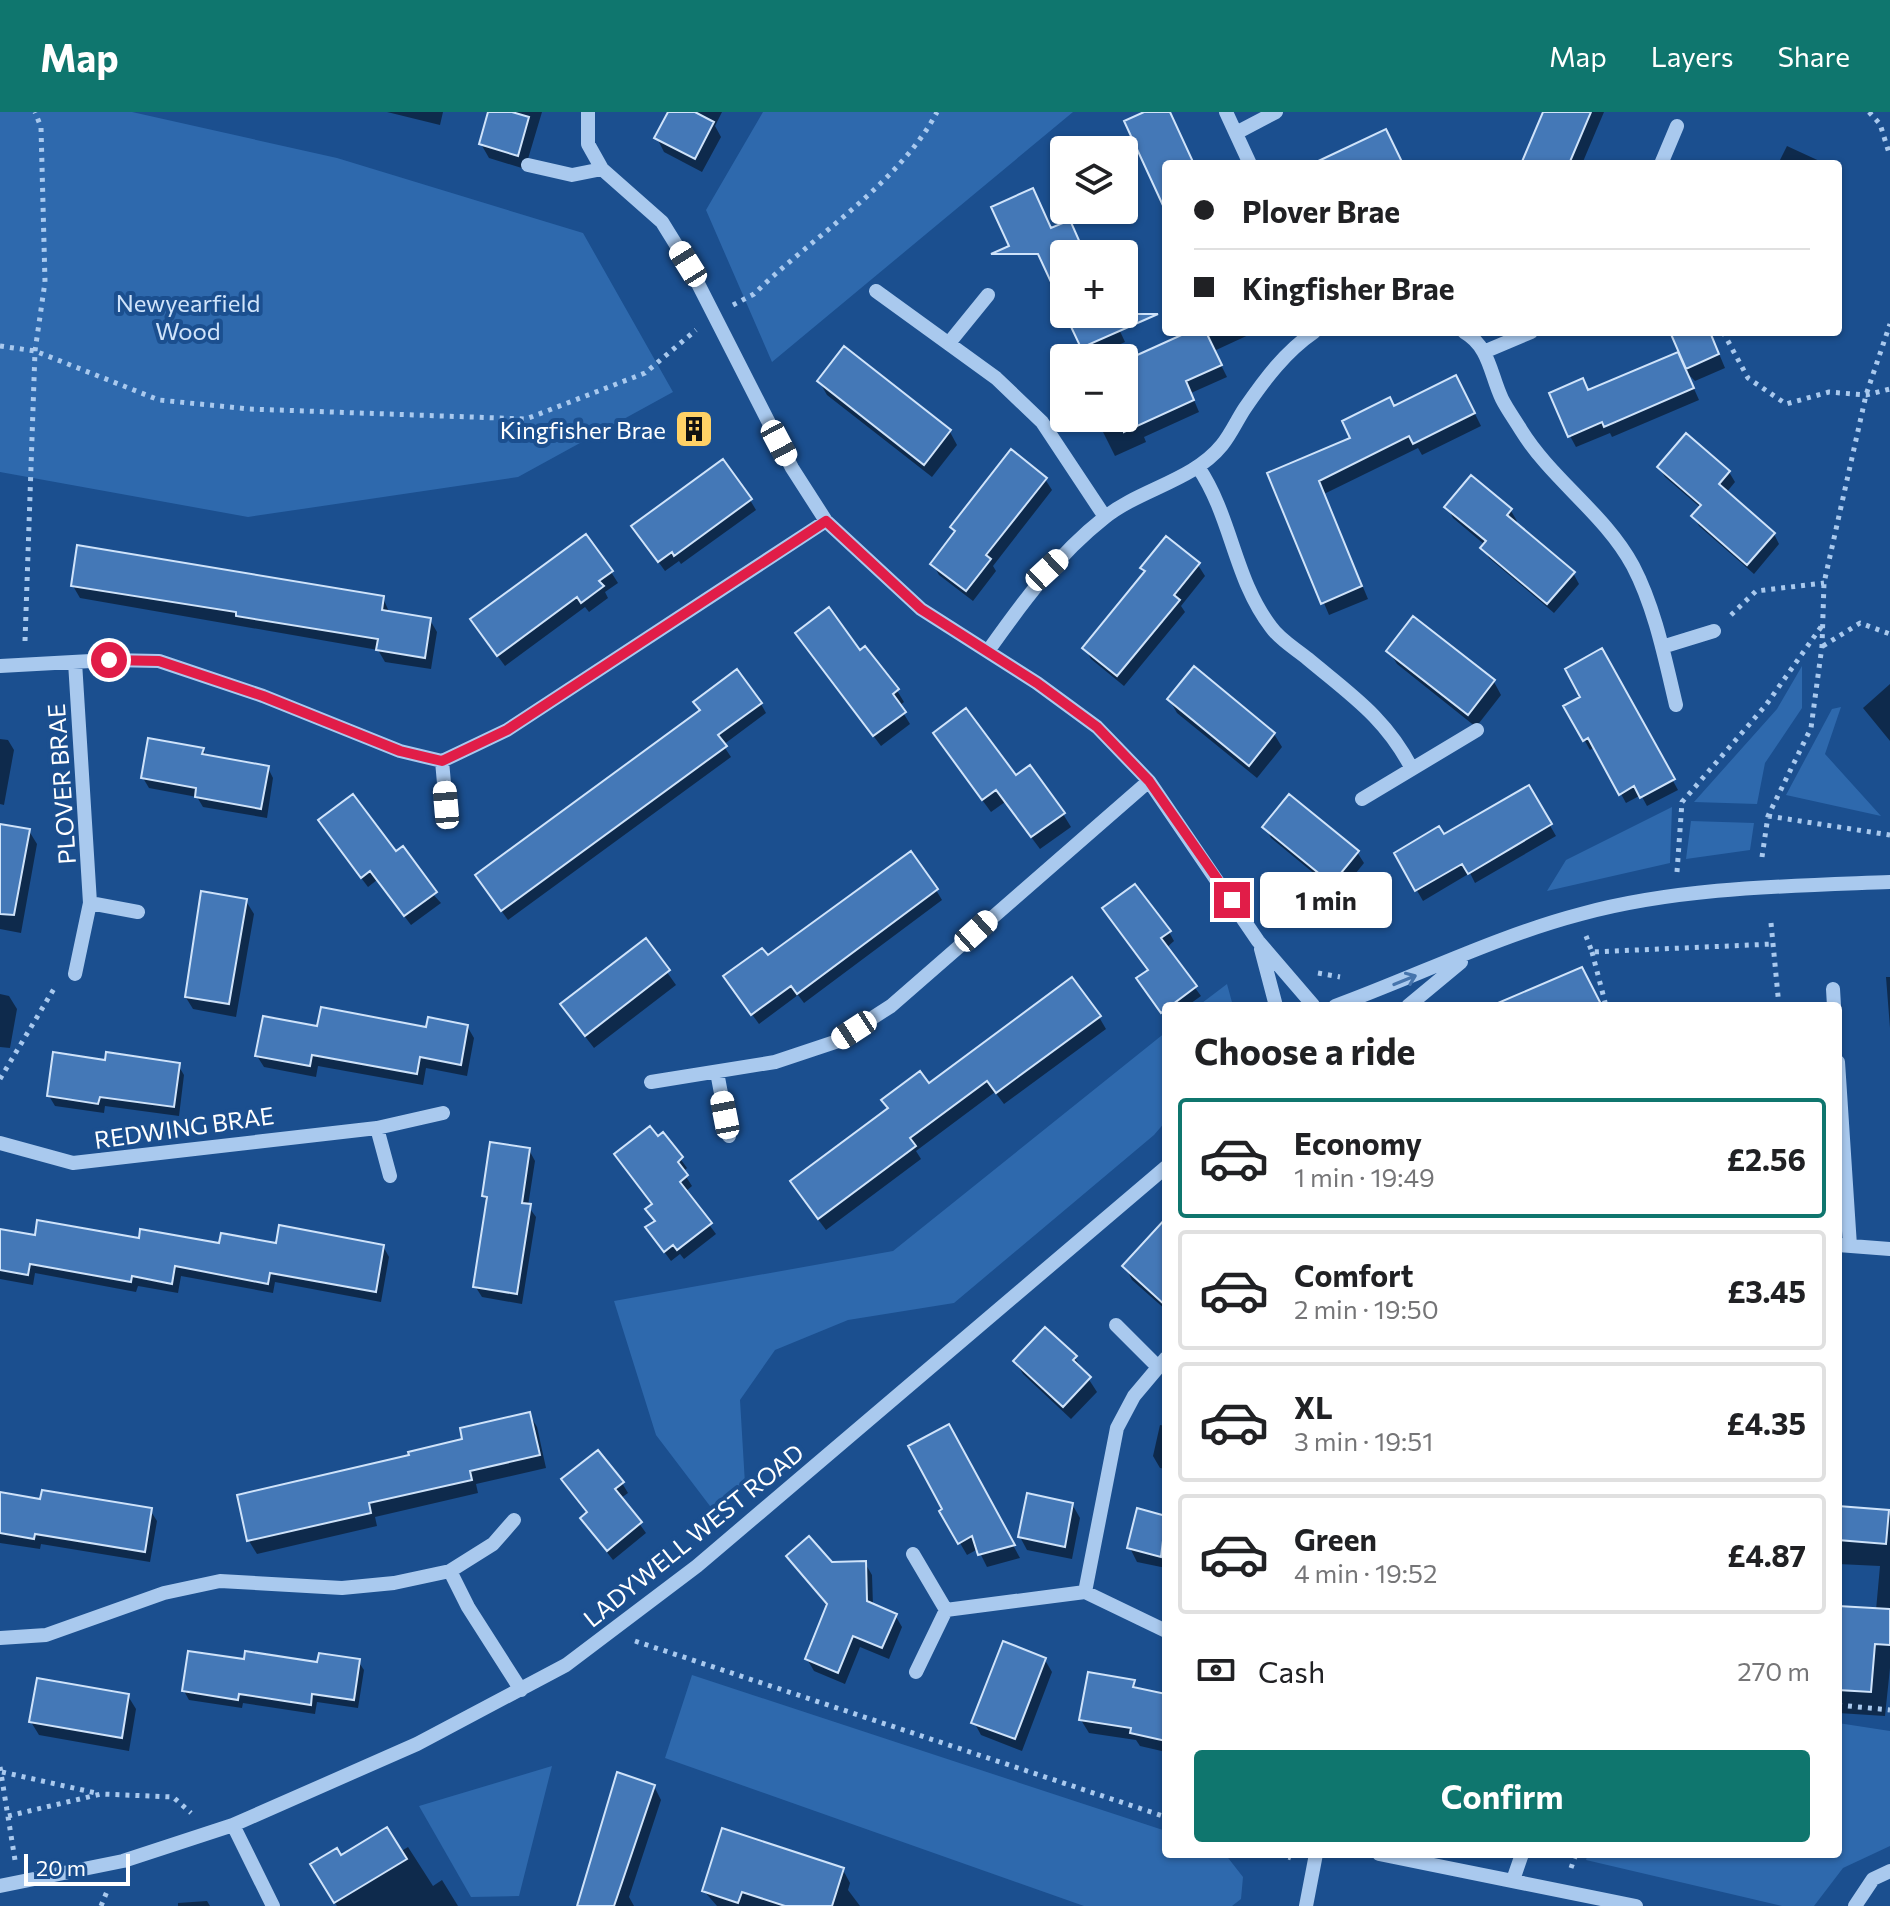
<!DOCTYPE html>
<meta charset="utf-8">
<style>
:root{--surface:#fff;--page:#f6f6f6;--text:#202124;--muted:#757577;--line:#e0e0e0;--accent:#0f766e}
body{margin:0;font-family:Commissioner,sans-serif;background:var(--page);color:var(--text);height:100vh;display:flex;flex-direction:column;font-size:30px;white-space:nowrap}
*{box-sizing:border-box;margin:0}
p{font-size:26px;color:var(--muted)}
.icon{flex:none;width:44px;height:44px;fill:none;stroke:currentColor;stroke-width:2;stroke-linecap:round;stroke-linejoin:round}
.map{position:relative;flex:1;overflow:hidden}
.panel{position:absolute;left:1162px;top:890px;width:680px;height:856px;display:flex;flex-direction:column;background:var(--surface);border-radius:8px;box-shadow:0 2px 6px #0004}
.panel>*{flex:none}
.banner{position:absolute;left:1162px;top:48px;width:680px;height:176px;border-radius:8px;box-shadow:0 2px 6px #0004;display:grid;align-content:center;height:176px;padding:0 32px;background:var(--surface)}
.tools{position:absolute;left:1050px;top:24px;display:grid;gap:16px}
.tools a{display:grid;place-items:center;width:88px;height:88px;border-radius:8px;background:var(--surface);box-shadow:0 2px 6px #0004;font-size:40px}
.scale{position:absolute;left:24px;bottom:20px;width:106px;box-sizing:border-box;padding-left:8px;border:4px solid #fff;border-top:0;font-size:22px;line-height:28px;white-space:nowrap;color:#fff;-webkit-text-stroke:6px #1b4f8f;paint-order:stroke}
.end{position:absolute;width:36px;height:36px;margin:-18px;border:10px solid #e11d48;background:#fff;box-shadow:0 0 0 4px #fff}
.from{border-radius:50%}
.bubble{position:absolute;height:56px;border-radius:8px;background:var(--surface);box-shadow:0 2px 6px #0004;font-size:26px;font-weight:700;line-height:56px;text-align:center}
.car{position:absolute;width:24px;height:48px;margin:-24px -12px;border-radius:10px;box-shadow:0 0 6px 2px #0007;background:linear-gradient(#fff 24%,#345 0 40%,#fff 0 76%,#345 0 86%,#fff 0)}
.banner b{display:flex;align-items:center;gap:28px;height:76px;font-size:30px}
.banner b+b{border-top:2px solid var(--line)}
.banner i{width:20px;height:20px;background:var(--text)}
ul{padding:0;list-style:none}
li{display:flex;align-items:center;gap:24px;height:120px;margin:0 16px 12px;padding:0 16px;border:4px solid var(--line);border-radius:8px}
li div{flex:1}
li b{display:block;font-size:30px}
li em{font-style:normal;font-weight:700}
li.on{border-color:var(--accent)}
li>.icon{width:72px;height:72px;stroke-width:1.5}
h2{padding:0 32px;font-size:36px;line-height:96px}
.pay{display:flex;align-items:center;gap:20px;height:88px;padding:0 32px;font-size:30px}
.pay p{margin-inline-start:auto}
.button{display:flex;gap:16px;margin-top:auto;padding:16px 32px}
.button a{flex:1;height:92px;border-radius:8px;background:var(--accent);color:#fff;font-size:32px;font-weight:700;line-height:92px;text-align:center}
header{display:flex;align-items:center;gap:48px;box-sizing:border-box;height:112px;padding:0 40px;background:var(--accent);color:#fff}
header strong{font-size:38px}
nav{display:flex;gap:44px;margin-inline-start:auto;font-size:28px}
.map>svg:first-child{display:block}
</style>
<header>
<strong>Map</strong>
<nav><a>Map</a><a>Layers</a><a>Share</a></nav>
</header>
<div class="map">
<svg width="1890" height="1794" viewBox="0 0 1890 1794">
<rect width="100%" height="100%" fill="#1b4f8f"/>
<path fill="#2e69ad" d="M0,0H132L337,46L583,121L673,280L518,365L248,405L0,360Z
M763,0H1073L772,250L706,98Z
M1802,554V596L1765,651L1757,692L1694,690L1777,597Z
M1841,595L1825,642L1881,704L1786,683L1832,597Z
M1672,695L1670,751L1547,779L1566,748Z
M1691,709L1754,711L1750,738L1686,747Z
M1227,872L1233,894H1198Z
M1166,920V1009L1154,1023L954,1191L848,1208L775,1238L740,1288L745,1372L713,1398L656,1323L614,1189L893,1139Z
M692,1563L1166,1719V1742H1225L1243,1765L1241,1787L1232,1794H1084L665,1646Z
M1838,1611L1890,1619V1734L1843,1756L1814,1794H1782L1586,1748L1588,1742H1838Z
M552,1654L519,1784L471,1785L419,1694Z"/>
<path fill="#0007" d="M387,0H443L440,13Z
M491,0H542L525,57L489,46L481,32Z
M670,0H722L715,14L721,25L702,60L664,40L657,26Z
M1545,0H1604L1582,52H1523Z
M1787,34L1826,52H1778Z
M1067,202H1112L1125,230L1089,246Z
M1193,220H1205L1210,229L1209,220H1255L1214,239L1227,265L1191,281L1199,300L1144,325L1146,330L1115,344L1096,306H1124V252Z
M1672,220H1710L1725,256L1695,269L1687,261L1699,288L1612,325L1610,321L1576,335L1570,324L1583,268L1589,280L1685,249Z
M819,269L950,320L957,333L932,365L827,283Z
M1463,278L1481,314L1422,343L1418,336L1324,382L1368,487L1329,503L1269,362L1353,327L1394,296Z
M1659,355L1729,360L1735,370L1726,381L1774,422L1779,432L1754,462L1699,414L1694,404L1701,396L1665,365Z
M1472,366L1511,399L1517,409L1515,412L1573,461L1579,472L1554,501L1489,446L1483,436L1485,433L1453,406L1447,395Z
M1045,367L1052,378L993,454L996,459L973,489L939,463L933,452L956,422L953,415Z
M750,388L756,398L681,452L679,449L665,459L633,415Z
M1198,453L1205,464L1181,494L1185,500L1124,574L1091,547L1085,536L1146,461L1143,456Z
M611,460L618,471L605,480L608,486L589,500L585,495L505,554L479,519Z
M73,474L383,486L390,502L430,508L437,520L431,557L385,550L378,538L80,486Z
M804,532L860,541L890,567L904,590L899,594L910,612L881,634Z
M1389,539L1494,570L1501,583L1476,615L1397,552Z
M1602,539L1678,678L1647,694L1641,683L1626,691L1595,635L1590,638L1566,595L1583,586Z
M1890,572V629L1863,596Z
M1169,587L1274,622L1282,635L1257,666L1177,601Z
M761,592L766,601L723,633L731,645L508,808L483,773Z
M0,627L8,628L14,638L4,693L0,692Z
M943,635L1016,666L1063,702L1071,715L1040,737L1005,690L991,700Z
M203,637L207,645L268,656L273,666L267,706L203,695L197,685L149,676L143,666Z
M1528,675L1556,724L1475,771L1470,761L1423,789L1396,742L1443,725Z
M0,714L29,719L37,732L21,821L0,817Z
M1265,715L1357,740L1364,751L1339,782L1271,726Z
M326,719L396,742L441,791L411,813L377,768L368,775Z
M936,778L942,788L804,891L798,883L759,912L732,875L768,846Z
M203,781L246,789L254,802L236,905L193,897L185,884Z
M1110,806L1169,820L1174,829L1166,836L1201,884L1187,894H1166V906L1144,876L1149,859Z
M645,829L676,873L594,936L570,905Z
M1886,865H1890V916Z
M0,882L9,884L17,897L10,936L0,935Z
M1099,905L1106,917L1004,992L995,980L916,1039L921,1047L826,1118L799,1082L929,974Z
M467,914L474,926L467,964L426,956L423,973L318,954L316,965L264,955L257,944L319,916Z
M107,950L178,953L184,963L179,1004L105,994L104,1001L55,994L49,984Z
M663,1023L687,1056L683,1060L692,1074L685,1080L716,1122L684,1147L680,1142L671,1149L654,1126L656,1110L648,1097L653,1093L616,1043Z
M529,1038L535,1049L528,1094L536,1105L522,1192L482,1185L475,1174L488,1093L484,1084Z
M0,1119L36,1125L221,1134H383L389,1145L381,1190L275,1170L273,1181L181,1164L178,1181L138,1174L136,1180L35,1161L33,1173L0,1167Z
M1166,1123V1198L1132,1168L1125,1154Z
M1045,1218L1075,1246L1097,1280L1071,1307L1023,1262L1015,1249Z
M529,1302L537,1315L546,1356L476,1372L478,1381L375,1405L377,1414L257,1442L249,1429L239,1384L411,1345L465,1329Z
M1160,1313L1166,1314V1357L1160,1356L1153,1344Z
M948,1315L1020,1446L987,1455L978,1437L967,1443L960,1431Z
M622,1371L628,1381L621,1386L646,1421L613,1448L588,1416L582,1406L588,1401L569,1377Z
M0,1382L150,1398L157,1409L150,1450L41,1432L40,1437L0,1431Z
M1072,1392L1080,1406L1072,1447L1027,1438L1020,1425Z
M1838,1396L1887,1399L1890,1404V1556L1885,1604L1838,1601V1496L1876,1498L1880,1454L1838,1452Z
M1139,1398L1166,1406V1456L1137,1450L1130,1436Z
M788,1445L831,1452L865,1451L872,1463L873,1494L895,1503L902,1515L889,1547L860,1535L845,1572L814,1559L807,1547L828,1495Z
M1045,1548L1052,1560L1022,1639L981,1623L974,1610Z
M358,1549L364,1558L358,1596L317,1590L315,1602L243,1591L242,1596L189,1588L184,1579L246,1550L319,1552Z
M1133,1570L1138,1579L1166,1584V1640L1140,1634L1136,1628L1089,1621L1081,1608Z
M128,1584L136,1597L129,1639L39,1623L31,1610Z
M654,1674L661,1688L629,1785L634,1794H579Z
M408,1735L433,1774L442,1768L458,1794H337L312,1753L400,1740Z
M843,1758L850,1771L848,1778L860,1794H717L704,1779Z
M207,1789L210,1794H178V1791Z"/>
<path fill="#4478b7" stroke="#cfe3fa" stroke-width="2" d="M488,0H512L529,5L518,44L479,32Z
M668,0H695L714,10L695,47L654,26Z
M1144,0H1170L1194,52H1166V100L1124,9Z
M1543,0H1591L1569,52H1521Z
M1386,17L1403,52H1312Z
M1033,76L1051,116L1070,108L1085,142H1064V198L1038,142H991L1009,134L991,95Z
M1065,202H1158L1081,236Z
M1188,220H1206L1222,253L1186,269L1194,288L1124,320V249Z
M1670,220H1710L1719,242L1686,257Z
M844,234L951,318L924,353L817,269Z
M1678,240L1694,276L1604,315L1602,310L1568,325L1549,281L1583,266L1588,278Z
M1456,263L1475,301L1413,332L1409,324L1319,369L1362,474L1321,492L1267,361L1350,326L1342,309L1390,285L1394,294Z
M1686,321L1730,359L1719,372L1775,421L1747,453L1691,404L1701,393L1657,355Z
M1011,337L1047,366L986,443L991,447L966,479L930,452L955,419L950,415Z
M723,347L752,387L674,444L672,440L658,450L631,414Z
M1471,363L1512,397L1507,403L1575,460L1547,492L1480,436L1486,429L1444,395Z
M586,422L613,459L599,469L604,474L581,491L577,485L497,544L470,507Z
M1166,424L1200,451L1174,483L1180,488L1117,564L1082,536L1145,459L1140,456Z
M77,433L384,484L382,498L431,506L425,546L376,538L378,527L236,504V500L71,474Z
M829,495L860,538L865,534L899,577L893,582L906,600L873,624L795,521Z
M1413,504L1495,568L1468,603L1386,539Z
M1602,536L1675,667L1640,686L1634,674L1619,683L1588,626L1583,629L1563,594L1580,585L1565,557Z
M1194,554L1275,621L1249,654L1167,587Z
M737,557L762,591L718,623L727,634L501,799L475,763L700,598L693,590Z
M966,596L1016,663L1030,653L1065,701L1031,725L996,678L982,688L933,621Z
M148,626L204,636L202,642L269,654L261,697L195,685L196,676L141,666Z
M1529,673L1552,712L1468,762L1462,752L1415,779L1394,741L1439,714L1444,722Z
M353,682L396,739L403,734L437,780L404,804L370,759L361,766L318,708Z
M1289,682L1359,739L1332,772L1262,715Z
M0,712L30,717L14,803L0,802Z
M911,739L938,777L797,882L791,874L751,903L723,864L762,836L768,843Z
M1135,772L1171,819L1161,826L1197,874L1161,901L1136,866L1148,858L1102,796Z
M201,779L247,787L229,892L185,885Z
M646,826L670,858L585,924L560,892Z
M1582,855L1602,894H1491Z
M1072,865L1101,904L996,981L987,969L910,1026L916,1034L818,1107L790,1069L888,996L881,988L920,959L929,971Z
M321,895L426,915L428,905L468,913L461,953L420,945L417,962L312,943L310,954L255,944L263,904L317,914Z
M53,940L105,948L106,940L180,951L174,995L100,985L98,992L47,984Z
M650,1014L658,1024L663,1020L683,1045L678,1050L688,1063L680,1070L712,1111L677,1138L673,1133L664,1140L645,1115L655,1109L645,1097L652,1092L614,1042Z
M490,1030L530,1036L522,1091L531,1092L517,1182L473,1175L487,1085L482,1084Z
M1166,1106V1194L1122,1154Z
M37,1108L139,1126L140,1117L219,1131L221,1121L276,1131L279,1113L384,1133L376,1180L270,1161L268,1172L175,1154L172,1172L132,1164L131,1170L30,1152L28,1163L0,1158V1117L35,1123Z
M1045,1215L1077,1244L1073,1248L1091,1265L1063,1295L1013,1249Z
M530,1300L540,1343L470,1359L472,1368L369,1391L371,1401L247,1429L237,1383L409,1343L408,1340L462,1327L460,1316Z
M949,1312L1015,1433L978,1443L972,1424L958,1432L939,1399L942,1397L908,1334Z
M598,1338L624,1370L615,1377L642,1410L607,1439L580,1406L587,1400L561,1367Z
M42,1378L152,1396L145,1440L35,1422L34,1427L0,1421V1380L40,1387Z
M1027,1381L1073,1391L1065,1435L1018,1425Z
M1838,1394L1889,1398L1886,1432L1838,1428Z
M1137,1396L1166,1404L1161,1445L1127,1436Z
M809,1424L832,1450L866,1449L867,1489L897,1502L882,1536L853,1524L838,1561L805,1547L827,1492L786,1444Z
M1838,1494L1890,1497V1533L1875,1532L1871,1580L1838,1578Z
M1003,1529L1046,1546L1015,1627L971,1611Z
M188,1539L244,1547L245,1539L317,1550L319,1541L360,1547L354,1588L312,1582L311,1593L239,1582L238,1588L182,1579Z
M1088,1560L1135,1568L1133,1575L1166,1582V1629L1130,1621L1131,1616L1079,1608Z
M37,1566L129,1582L122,1626L29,1610Z
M617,1660L655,1673L614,1794H577Z
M387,1715L407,1747L334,1791L310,1752L337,1736L341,1743Z
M722,1716L844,1756L832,1794H785L742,1780L738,1791L702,1779Z"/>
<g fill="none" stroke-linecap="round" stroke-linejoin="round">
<path stroke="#a9c9ee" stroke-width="5" stroke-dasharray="4 6" stroke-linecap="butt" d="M1869,0L1880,12L1890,44
M733,193L754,182C812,125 899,72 937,0
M1723,220L1748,266L1786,292L1829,280L1866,283L1890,277
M0,234L35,239L159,288L249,297L526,307L645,261L696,218
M1731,503L1756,479L1824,471
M25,529L35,239L45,170L41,15L35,0
M1823,534L1860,511L1890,522
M1768,704L1890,723
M1762,745L1768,704L1811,616L1822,534L1824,471L1866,283L1890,212
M1677,760L1682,690L1766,593L1821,515
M1771,811L1779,894
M1586,824L1592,840L1773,832
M1592,840L1606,894
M1318,861L1340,865
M0,967L55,875
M635,1529L1166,1705
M1838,1593L1890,1598
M0,1655L15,1748
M2,1660L96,1681
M8,1704L101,1682L173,1685L191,1701
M1279,1742L1291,1746
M1571,1756L1576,1742
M101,1794L108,1777"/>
<path stroke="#a9c9ee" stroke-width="14" d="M588,0V32L602,57L662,110L688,152L792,356L826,409L921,497L1037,571L1097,615L1149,669L1258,829L1313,893
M1226,0L1250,52
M1236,21L1276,0
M1661,52L1677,14
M528,53L572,63L602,57
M876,179L996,266L1042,310L1105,405
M1464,220C1490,235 1490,262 1502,287C1507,297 1515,308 1521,318C1552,368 1605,402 1633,454C1655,496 1665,547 1676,593
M949,231L988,183
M1486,239L1531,220
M1198,355C1232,405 1234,467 1271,515C1280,528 1296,537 1308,547C1351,583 1386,606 1412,657L1477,618
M1662,535L1714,519
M988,539C1022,491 1057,443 1104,406C1140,377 1193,369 1222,333C1231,322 1237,308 1245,296C1265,267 1285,240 1314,220
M75,550L90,791L75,862
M0,554L109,548L159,549L263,584L400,639L442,649L507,618L826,409
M442,649L446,693
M1362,687L1412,657
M90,791L138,800
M1261,837L1276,894
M1833,877L1834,894
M1335,894C1417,864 1497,824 1581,802C1680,775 1788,774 1890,770
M1408,894L1461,850
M1838,950L1850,1134
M717,960L729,1024
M651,970L775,950L835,930L891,894L1149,669
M377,1016L390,1064
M0,1031L73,1051L377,1016L443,1001
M1838,1133L1890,1137
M1116,1213L1158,1255
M913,1442L946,1498
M450,1459L493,1432L514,1408
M1085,1480L1117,1316L1134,1284L1166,1246
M0,1526L46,1523L164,1481L220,1469L342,1476L394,1471L450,1459L468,1495L521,1578
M916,1560L946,1498L1085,1480L1166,1519
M233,1713L273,1794
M1379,1742L1636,1794
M1513,1768L1522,1742
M0,1774L123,1749L233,1713L417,1632L566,1553L697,1454L1166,1055
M1306,1794L1316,1742
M1855,1794L1873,1767L1890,1759"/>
</g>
<defs><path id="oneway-shaft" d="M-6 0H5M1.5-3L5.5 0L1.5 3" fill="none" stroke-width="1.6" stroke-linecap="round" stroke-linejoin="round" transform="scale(2)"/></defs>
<use stroke="#4674ac" href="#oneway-shaft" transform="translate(1405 868) rotate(-22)"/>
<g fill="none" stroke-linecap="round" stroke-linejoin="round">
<path stroke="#e11d48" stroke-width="10" d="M109,548L159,549L263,584L400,639L442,649L507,618L826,409L921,497L1037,571L1097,615L1149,669L1232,788"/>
</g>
<defs>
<symbol id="building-square" viewBox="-11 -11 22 22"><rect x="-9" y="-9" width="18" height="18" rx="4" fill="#ffd166" stroke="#1b4f8f"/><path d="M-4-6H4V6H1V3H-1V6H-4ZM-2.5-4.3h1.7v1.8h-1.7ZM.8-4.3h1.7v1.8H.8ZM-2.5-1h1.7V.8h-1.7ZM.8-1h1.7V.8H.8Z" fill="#111"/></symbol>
</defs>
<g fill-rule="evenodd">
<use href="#building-square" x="672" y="295" width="44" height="44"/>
</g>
<g text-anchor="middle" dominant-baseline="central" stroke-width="8" stroke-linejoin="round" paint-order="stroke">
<g font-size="24" fill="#cfe3fa" stroke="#1b4f8f">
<text x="188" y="190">Newyearfield<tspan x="188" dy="28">Wood</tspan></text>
</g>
<g font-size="24" fill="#fff" stroke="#1b4f8f" text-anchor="end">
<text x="666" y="317">Kingfisher Brae</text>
</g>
<g font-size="24" fill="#fff" stroke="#1b4f8f">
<text transform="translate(61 672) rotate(-94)">PLOVER BRAE</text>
<text transform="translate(184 1015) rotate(-8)">REDWING BRAE</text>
<text transform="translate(693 1423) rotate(-39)">LADYWELL WEST ROAD</text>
</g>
</g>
</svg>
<div class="tools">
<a><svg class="icon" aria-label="layers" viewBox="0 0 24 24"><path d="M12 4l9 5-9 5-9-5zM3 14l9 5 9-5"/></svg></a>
<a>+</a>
<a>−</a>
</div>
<div class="scale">20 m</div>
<i class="end from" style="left:109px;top:548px"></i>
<i class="end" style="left:1232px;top:788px"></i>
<div class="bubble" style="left:1260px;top:760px;width:132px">1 min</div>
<i class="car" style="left:688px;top:152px;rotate:328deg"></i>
<i class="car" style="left:779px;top:331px;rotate:152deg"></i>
<i class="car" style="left:1047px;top:458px;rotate:47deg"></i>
<i class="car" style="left:446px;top:693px;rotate:355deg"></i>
<i class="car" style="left:976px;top:819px;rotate:48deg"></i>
<i class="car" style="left:854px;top:918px;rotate:237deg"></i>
<i class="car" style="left:725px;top:1003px;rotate:349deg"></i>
<div class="banner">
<b><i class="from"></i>Plover Brae</b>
<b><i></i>Kingfisher Brae</b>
</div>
<section class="panel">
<h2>Choose a ride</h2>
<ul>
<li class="on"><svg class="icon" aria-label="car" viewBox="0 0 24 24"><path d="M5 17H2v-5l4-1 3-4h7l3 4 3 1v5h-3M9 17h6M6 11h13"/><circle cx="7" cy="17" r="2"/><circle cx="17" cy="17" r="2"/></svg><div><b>Economy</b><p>1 min · 19:49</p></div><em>£2.56</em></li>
<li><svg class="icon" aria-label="car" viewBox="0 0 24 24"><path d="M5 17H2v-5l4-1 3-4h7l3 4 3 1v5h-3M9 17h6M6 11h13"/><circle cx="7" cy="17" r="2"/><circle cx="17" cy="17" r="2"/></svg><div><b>Comfort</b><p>2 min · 19:50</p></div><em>£3.45</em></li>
<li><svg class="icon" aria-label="car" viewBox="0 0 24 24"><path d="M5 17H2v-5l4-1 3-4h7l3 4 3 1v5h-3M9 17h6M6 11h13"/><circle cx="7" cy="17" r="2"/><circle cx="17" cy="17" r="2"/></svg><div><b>XL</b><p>3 min · 19:51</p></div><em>£4.35</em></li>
<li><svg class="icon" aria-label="car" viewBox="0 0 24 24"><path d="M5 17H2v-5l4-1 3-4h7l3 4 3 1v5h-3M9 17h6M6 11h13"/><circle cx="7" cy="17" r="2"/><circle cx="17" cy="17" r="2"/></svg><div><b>Green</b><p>4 min · 19:52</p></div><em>£4.87</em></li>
</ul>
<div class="pay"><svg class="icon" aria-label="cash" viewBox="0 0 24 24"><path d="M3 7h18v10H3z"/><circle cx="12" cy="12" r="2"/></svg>Cash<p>270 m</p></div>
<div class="button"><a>Confirm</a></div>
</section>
</div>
